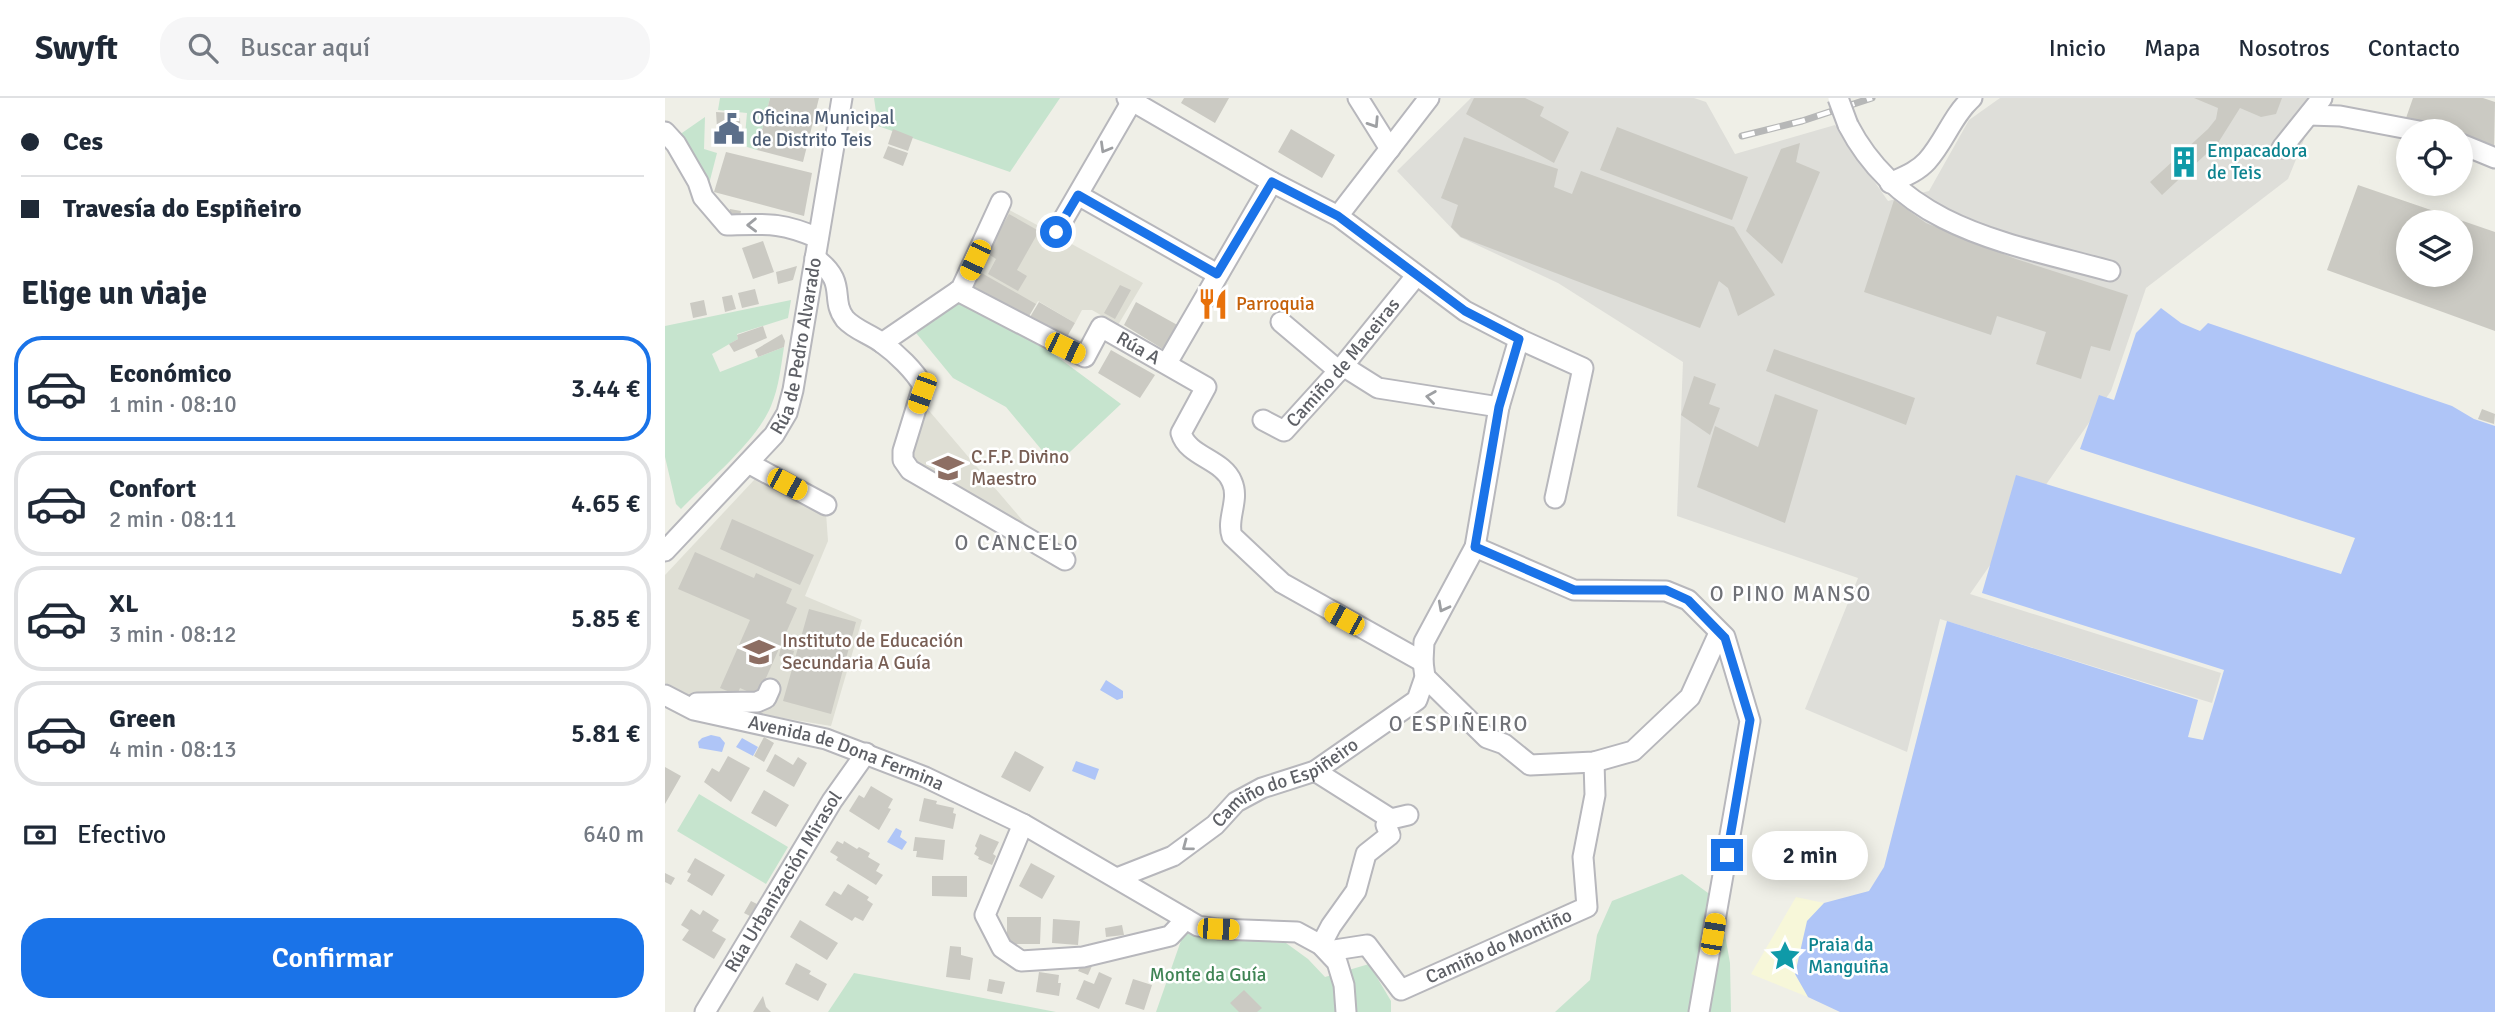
<!DOCTYPE html>
<html lang="es">
<meta charset="utf-8">
<style>
:root{--surface:#fff;--page:#f6f6f7;--text:#1f2937;--muted:#747a83;--line:#e0e1e3;--accent:#1a73e8}
body{margin:0;font-family:Signika,sans-serif;background:var(--page);color:var(--text);height:100vh;display:flex;flex-direction:column;font-size:26px;white-space:nowrap}
*{box-sizing:border-box;margin:0}
p{font-size:23px;color:var(--muted)}
.icon{flex:none;width:38px;height:38px;fill:none;stroke:currentColor;stroke-width:2;stroke-linecap:round;stroke-linejoin:round}
.map{position:relative;flex:1;overflow:hidden}
.sheet{display:flex;flex-direction:column;background:var(--surface);width:665px}
.sheet>*{flex:none}
.banner{display:grid;align-content:center;height:154px;padding:0 21px;background:var(--surface)}
.tools{position:absolute;left:1731px;top:21px;display:grid;gap:14px}
.tools a{display:grid;place-items:center;width:77px;height:77px;border-radius:50%;background:var(--surface);box-shadow:0 4px 18px #0003;font-size:35px}
.end{position:absolute;width:32px;height:32px;margin:-16px;border:9px solid #1a73e8;background:#fff;box-shadow:0 0 0 4px #fff}
.from{border-radius:50%}
.bubble{position:absolute;height:49px;border-radius:24px;background:var(--surface);box-shadow:0 4px 18px #0003;font-size:23px;font-weight:600;line-height:49px;text-align:center}
.car{position:absolute;width:21px;height:42px;margin:-21px -10px;border-radius:9px;box-shadow:0 0 5px 2px #0007;background:linear-gradient(#f5c518 24%,#345 0 40%,#f5c518 0 76%,#345 0 86%,#f5c518 0)}
.banner b{display:flex;align-items:center;gap:24px;height:66px;font-size:26px}
.banner b+b{border-top:2px solid var(--line)}
.banner i{width:18px;height:18px;background:var(--text)}
ul{padding:0;list-style:none}
li{display:flex;align-items:center;gap:21px;height:105px;margin:0 14px 10px;padding:0 7px;border:4px solid var(--line);border-radius:28px}
li div{flex:1}
li b{display:block;font-size:26px}
li em{font-style:normal;font-weight:600}
li.active{border-color:var(--accent)}
li>.icon{width:63px;height:63px;stroke-width:1.5}
h2{padding:0 21px;font-size:32px;line-height:84px}
.pay{display:flex;align-items:center;gap:18px;height:77px;padding:0 21px;font-size:26px}
.pay p{margin-inline-start:auto}
.primary-button{display:flex;gap:14px;margin-top:auto;padding:14px 21px}
.primary-button a{flex:1;height:80px;border-radius:28px;background:var(--accent);color:#fff;font-size:28px;font-weight:600;line-height:80px;text-align:center}
header{display:flex;align-items:center;gap:42px;box-sizing:border-box;height:98px;padding:0 35px;background:var(--surface);border-bottom:2px solid var(--line)}
header strong{font-size:33px}
nav{display:flex;gap:38px;margin-inline-start:auto;font-size:24px}
.search{width:490px;height:63px;background:var(--page);display:flex;align-items:center;gap:18px;box-sizing:border-box;padding:0 24px;border-radius:28px;color:var(--muted);font-size:26px}
main{display:flex;flex:1;min-height:0}
.map>svg:first-child{display:block}
</style>
<header>
<strong>Swyft</strong>
<div class="search"><svg class="icon" aria-label="search" viewBox="0 0 24 24"><circle cx="10" cy="10" r="6"/><path d="M15 15l6 6"/></svg>Buscar aquí</div>
<nav><a>Inicio</a><a>Mapa</a><a>Nosotros</a><a>Contacto</a></nav>
</header>
<main>
<section class="sheet">
<div class="banner">
<b><i class="from"></i>Ces</b>
<b><i></i>Travesía do Espiñeiro</b>
</div>
<h2>Elige un viaje</h2>
<ul>
<li class="active"><svg class="icon" aria-label="car" viewBox="0 0 24 24"><path d="M5 17H2v-5l4-1 3-4h7l3 4 3 1v5h-3M9 17h6M6 11h13"/><circle cx="7" cy="17" r="2"/><circle cx="17" cy="17" r="2"/></svg><div><b>Económico</b><p>1 min · 08:10</p></div><em>3.44 €</em></li>
<li><svg class="icon" aria-label="car" viewBox="0 0 24 24"><path d="M5 17H2v-5l4-1 3-4h7l3 4 3 1v5h-3M9 17h6M6 11h13"/><circle cx="7" cy="17" r="2"/><circle cx="17" cy="17" r="2"/></svg><div><b>Confort</b><p>2 min · 08:11</p></div><em>4.65 €</em></li>
<li><svg class="icon" aria-label="car" viewBox="0 0 24 24"><path d="M5 17H2v-5l4-1 3-4h7l3 4 3 1v5h-3M9 17h6M6 11h13"/><circle cx="7" cy="17" r="2"/><circle cx="17" cy="17" r="2"/></svg><div><b>XL</b><p>3 min · 08:12</p></div><em>5.85 €</em></li>
<li><svg class="icon" aria-label="car" viewBox="0 0 24 24"><path d="M5 17H2v-5l4-1 3-4h7l3 4 3 1v5h-3M9 17h6M6 11h13"/><circle cx="7" cy="17" r="2"/><circle cx="17" cy="17" r="2"/></svg><div><b>Green</b><p>4 min · 08:13</p></div><em>5.81 €</em></li>
</ul>
<div class="pay"><svg class="icon" aria-label="cash" viewBox="0 0 24 24"><path d="M3 7h18v10H3z"/><circle cx="12" cy="12" r="2"/></svg>Efectivo<p>640 m</p></div>
<div class="primary-button"><a>Confirmar</a></div>
</section>
<div class="map">
<svg width="1830" height="914" viewBox="0 0 1830 914">
<rect width="100%" height="100%" fill="#efefe7"/>
<path fill="#deded9" d="M806,0H1029L1041,4L1070,56L1170,27L1223,103L1264,93L1304,22L1335,0H1656L1623,81L1481,190L1446,293L1305,496L1556,575L1547,605L1275,521L1242,654L1140,611L1193,480L1012,418L1018,264L893,185L795,139L732,73Z"/>
<path fill="#dfdfd5" d="M339,109L478,185L453,227L427,212H417L410,225L373,203L360,225L302,192Z
M260,308L364,430L361,433L245,365L254,315Z
M90,381L161,415L163,443L140,498L197,522L166,628L47,608L0,585V477Z"/>
<path fill="#c6e4ce" d="M55,0H105L92,52L79,48L82,15L53,12Z
M209,0H395L345,74L213,28Z
M40,19L39,51L52,55L44,86L14,37Z
M302,192L456,306L390,368L341,309L288,280L247,230Z
M126,202L123,220L72,236L73,241L47,256L55,274L119,249C116,268 114,289 106,308C91,344 44,382 16,411L11,406L0,359V228Z
M34,696L123,749L101,786L12,733Z
M1017,776L1054,803L1065,865L1066,914H890L925,882L932,837L947,803Z
M519,834L533,839L621,845L643,861L660,879L704,866L726,903V914H491Z
M189,875L391,914H163Z"/>
<path fill="#f7f7d9" d="M1131,799L1159,805C1148,837 1141,865 1143,899L1086,876Z"/>
<path fill="#afc5f7" d="M1496,210L1516,225L1535,233L1543,225L1787,308L1809,321L1830,328V914H1175L1143,899L1130,876L1142,823L1159,805L1204,793L1219,769L1282,523L1533,602L1523,639L1538,642L1559,572L1317,495L1351,377L1676,476L1690,440L1415,351L1434,297L1449,302L1471,235Z
M441,582L458,593V600L452,602L435,592Z
M46,637L55,639L60,645L57,654L34,650L33,644L37,640Z
M77,640L93,649L88,658L71,649Z
M411,663L434,671L430,682L407,673Z
M231,730L237,733L235,739L242,744L237,752L222,744Z"/>
<path fill="#cbcac3" fill-rule="evenodd" d="M105,0H154L138,64L92,52Z
M519,0H564L550,25L516,5Z
M809,0H860L879,9L875,18L904,34L889,65L801,16Z
M1529,0H1617L1611,16L1596,19L1575,10L1553,45L1497,97L1485,84L1543,31L1551,21L1553,10Z
M1748,0H1818L1830,4L1829,50L1796,39V33H1780L1741,20Z
M51,14L67,15V20H75L76,47L53,46Z
M952,29L1083,79L1067,122L935,72Z
M228,31L248,39L243,53L223,46Z
M626,31L670,57L657,80L613,54Z
M799,39L893,71L889,89L907,96L916,73L1069,129L1110,197L1073,218L1063,190L1054,183L1035,230L796,139L786,129L793,107L776,100Z
M1135,45L1131,64L1155,74L1117,166L1081,133L1116,51Z
M223,48L243,55L238,68L218,60Z
M61,54L147,75L139,118L49,94Z
M1693,87L1830,134V233L1662,172ZM1743,124H1796V177H1743Z
M1229,102L1261,125L1351,161L1463,197L1445,253L1426,248L1416,281L1371,266L1381,234L1332,218L1326,237L1199,194Z
M65,111L76,113L74,123L62,120Z
M344,116L374,133L352,172L362,178L353,193L323,176L331,161L322,155Z
M98,143L109,174L88,181L77,150Z
M132,168L128,182L113,186L111,174Z
M313,173L371,206L360,225L302,192Z
M455,187L466,192L450,221L439,215Z
M90,191L94,206L77,210L73,195Z
M67,197L71,211L60,214L57,199Z
M39,202L42,217L28,220L25,205Z
M374,204L410,225L399,244L362,224Z
M471,204L516,229L501,253L459,227Z
M98,228L102,240L69,254L64,246L73,241L72,237Z
M117,236L120,243L119,249L93,259L90,252Z
M1109,251L1250,300L1241,327L1101,273Z
M446,252L490,277L475,300L433,275Z
M1029,278L1051,286L1044,306L1055,310L1045,337L1016,317Z
M1110,296L1153,312L1120,425L1032,389L1050,328L1093,349Z
M1817,311L1830,316L1829,326L1813,321Z
M67,421L149,457L135,487L55,451Z
M30,454L89,480L91,475L127,491L121,505L132,510L93,598L75,590L72,597L55,590L85,522L13,491Z
M144,511L191,524L166,616L118,603Z
M116,549L129,553L127,561L114,558Z
M99,639L109,645L99,664L89,658Z
M350,653L379,669L365,694L336,679Z
M110,656L128,667L133,659L142,665L129,689L101,673Z
M63,658L85,670L66,704L39,684L47,670L54,674Z
M0,669L16,678L0,706Z
M206,688L228,701L223,710L226,711L214,732L184,713L194,697L199,700Z
M99,692L124,707L111,729L86,715Z
M259,700L272,703L271,706L289,710L288,715L291,716L288,731L254,723Z
M315,736L334,744L328,756L331,758L327,767L313,761L314,759L309,756L312,750L310,748Z
M250,739L280,742L278,762L251,759L252,753H248Z
M172,743L178,746L179,743L192,751L194,749L205,755L203,759L215,766L211,773L218,777L211,787L171,762L173,759L165,754Z
M30,760L60,777L47,798L22,783L26,776L22,774Z
M366,765L390,778L377,801L354,788Z
M0,775L10,780L6,787L0,784Z
M267,778H302V799L267,798Z
M183,786L204,799L202,802L208,806L198,823L190,819L187,823L160,807L169,793L176,797Z
M86,803L92,806L85,818L79,815Z
M26,811L35,817L38,812L54,822L47,833L61,841L49,861L17,842L24,832L16,827Z
M342,819H376L375,846H342Z
M388,821L415,823L413,847L387,845Z
M135,822L173,845L162,862L125,839Z
M457,827L459,837L441,839L440,830Z
M285,848L296,849V857L308,860L305,882L281,879Z
M430,861L423,877L413,873L418,863Z
M131,865L146,873L144,876L162,886L153,903L120,886Z
M374,874L394,877L393,885H396L394,898L371,894Z
M434,874L447,880L434,911L411,901L419,882L429,886Z
M324,881L340,884L337,896L322,893Z
M468,881L487,887L479,912L460,906Z
M579,892L597,910L592,914H574L565,905Z
M98,898L101,909L106,914H88Z"/>
<g fill="none" stroke-linecap="round" stroke-linejoin="round">
<defs>
<g id="minor">
<path d="M693,0L725,51"/>
<path d="M1644,17L1675,18L1754,33"/>
<path d="M1183,27C1237,131 1343,145 1445,173"/>
<path d="M0,34L11,46L33,84L38,99L62,127C102,126 116,124 153,140"/>
<path d="M1796,46L1830,60"/>
<path d="M1617,50L1657,0"/>
<path d="M1225,85C1238,79 1252,74 1262,63C1280,43 1287,18 1307,0"/>
<path d="M413,97L552,176"/>
<path d="M673,118L764,0"/>
<path d="M391,134L467,3"/>
<path d="M150,160C184,185 164,200 180,221C190,232 205,236 217,245C231,255 250,273 258,288L238,353V362L245,372L400,462"/>
<path id="s1" d="M293,193L420,259L436,229L541,289L516,335C523,359 558,361 567,384C575,402 561,421 567,438L617,485L758,564"/>
<path d="M616,224L674,273"/>
<path d="M854,241L918,270L890,400"/>
<path d="M217,245L296,191L336,104"/>
<path d="M502,265L607,84"/>
<path d="M678,268L713,290L834,309"/>
<path id="s2" d="M598,322L619,333L678,268L751,178"/>
<path d="M83,365L161,407"/>
<path d="M810,449L909,492L1001,493L1023,502L1060,539L1085,623L1034,914"/>
<path id="s3" d="M0,453L109,337L122,315L128,292L177,0"/>
<path d="M760,579L822,640L839,646L865,667L929,664L968,653L1025,599L1054,535"/>
<path id="s4" d="M0,597L29,612L161,641L260,679L358,726L533,828L553,831L632,834L656,847L672,864L679,887L681,914"/>
<path d="M31,607L32,605L92,604L101,600L105,591"/>
<path d="M650,673L726,721L743,717"/>
<path d="M358,726L320,817L337,850L356,863L418,859L505,838L521,821"/>
<path id="s5" d="M452,780L508,758L550,727L571,704L597,690L650,673L752,602L760,579L758,564L759,544L810,449L834,309L854,241L800,213L673,118L607,84L462,0"/>
<path d="M656,847L666,828L691,793L701,756L725,737L721,727L726,721"/>
<path id="s6" d="M663,853L702,847L736,892L922,809L918,759L930,697L929,664"/>
<path id="s7" d="M40,914L167,703L201,655"/>
</g>
</defs>
<use href="#minor" stroke="#b7b7bc" stroke-width="23"/>
<use href="#minor" stroke="#fff" stroke-width="19"/>
<defs>
<path id="rail" d="M1077,38L1137,23L1207,0"/>
</defs>
<use href="#rail" stroke="#b6b7b7" stroke-width="7"/>
<use href="#rail" stroke="#fff" stroke-width="4.5" stroke-dasharray="13" stroke-linecap="butt"/>
<defs>
<path id="minor-bridge" d="M1173,0L1183,27"/>
</defs>
<use href="#minor-bridge" stroke="#b7b7bc" stroke-width="23" stroke-linecap="butt"/>
<use href="#minor-bridge" stroke="#fff" stroke-width="19"/>
</g>
<defs><path id="oneway-chevron" d="M-2-3.5L2.5 0L-2 3.5" fill="none" stroke-width="1.6" stroke-linecap="round" stroke-linejoin="round" transform="scale(1.75)"/></defs>
<g stroke="#9ea0a3">
<use href="#oneway-chevron" transform="translate(709 25) rotate(57)"/>
<use href="#oneway-chevron" transform="translate(440 50) rotate(120)"/>
<use href="#oneway-chevron" transform="translate(87 127) rotate(179)"/>
<use href="#oneway-chevron" transform="translate(766 299) rotate(-172)"/>
<use href="#oneway-chevron" transform="translate(778 509) rotate(118)"/>
<use href="#oneway-chevron" transform="translate(522 748) rotate(143)"/>
</g>
<g fill="none" stroke-linecap="round" stroke-linejoin="round">
<path stroke="#1a73e8" stroke-width="9" d="M391,134L413,97L552,176L607,84L673,118L800,213L854,241L834,309L810,449L909,492H1001L1023,502L1060,540L1085,622L1062,757"/>
</g>
<defs>
<symbol id="civic-bare" viewBox="-9 -9 18 18"><path d="M-.6-6.5H3V-4.5H.6V-3L4-1V1h2V6H-6V1h2V-1L-.6-3ZM-1.2 2.5V6h2.4V2.5Z" fill="#5c6f8a" stroke="#fff" stroke-width="2.5" paint-order="stroke"/></symbol>
<symbol id="building-bare" viewBox="-9 -9 18 18"><path d="M-4-6H4V6H1V3H-1V6H-4ZM-2.5-4.3h1.7v1.8h-1.7ZM.8-4.3h1.7v1.8H.8ZM-2.5-1h1.7V.8h-1.7ZM.8-1h1.7V.8H.8Z" fill="#0f9aa8" stroke="#fff" stroke-width="2.5" paint-order="stroke"/></symbol>
<symbol id="restaurant-bare" viewBox="-9 -9 18 18"><path d="M-5-6h1v4h1v-4h1v4h1v-4h1v5L-1.5 .5V6h-2V.5L-5-1ZM5-6V6H3V1.5H1.5Q1.5-4 5-6Z" fill="#e8710a" stroke="#fff" stroke-width="2.5" paint-order="stroke"/></symbol>
<symbol id="school-bare" viewBox="-9 -9 18 18"><path d="M0-5L7-2L0 1L-7-2ZM-4 1L0 2.5L4 1V4Q0 6-4 4Z" fill="#8d6e63" stroke="#fff" stroke-width="2.5" paint-order="stroke"/></symbol>
<symbol id="sight-bare" viewBox="-9 -9 18 18"><path d="M0-6L1.8-2.2L6-1.7L2.9 1.2L3.7 5.4L0 3.3L-3.7 5.4L-2.9 1.2L-6-1.7L-1.8-2.2Z" fill="#0f9aa8" stroke="#fff" stroke-width="2.5" paint-order="stroke"/></symbol>
</defs>
<g fill-rule="evenodd">
<use href="#civic-bare" x="42" y="9" width="44" height="44"/>
<use href="#building-bare" x="1497" y="42" width="44" height="44"/>
<use href="#restaurant-bare" x="526" y="184" width="44" height="44"/>
<use href="#school-bare" x="261" y="348" width="44" height="44"/>
<use href="#school-bare" x="72" y="532" width="44" height="44"/>
<use href="#sight-bare" x="1098" y="836" width="44" height="44"/>
</g>
<g text-anchor="middle" dominant-baseline="central" stroke-width="5" stroke-linejoin="round" paint-order="stroke">
<g font-size="19" fill="#4e5e75" stroke="#fff" text-anchor="start">
<text x="87" y="20">Oficina Municipal<tspan x="87" dy="22">de Distrito Teis</tspan></text>
</g>
<g font-size="19" fill="#0d838f" stroke="#fff" text-anchor="start">
<text x="1542" y="53">Empacadora<tspan x="1542" dy="22">de Teis</tspan></text>
<text x="1143" y="847">Praia da<tspan x="1143" dy="22">Manguiña</tspan></text>
</g>
<g font-size="19" fill="#c56008" stroke="#fff" text-anchor="start">
<text x="571" y="206">Parroquia</text>
</g>
<g font-size="19" fill="#5e6066" stroke="#fff">
<text stroke="none"><textPath href="#s3" startOffset="252">Rúa de Pedro Alvarado</textPath></text>
<text stroke="none"><textPath href="#s1" startOffset="220">Rúa A</textPath></text>
<text stroke="none"><textPath href="#s2" startOffset="114">Camiño de Maceiras</textPath></text>
<text stroke="none"><textPath href="#s4" startOffset="191">Avenida de Dona Fermina</textPath></text>
<text stroke="none"><textPath href="#s5" startOffset="196">Camiño do Espiñeiro</textPath></text>
<text stroke="none"><textPath href="#s7" startOffset="152">Rúa Urbanización Mirasol</textPath></text>
<text stroke="none"><textPath href="#s6" startOffset="203">Camiño do Montiño</textPath></text>
</g>
<g font-size="19" fill="#785e54" stroke="#fff" text-anchor="start">
<text x="306" y="359">C.F.P. Divino<tspan x="306" dy="22">Maestro</tspan></text>
<text x="117" y="543">Instituto de Educación<tspan x="117" dy="22">Secundaria A Guía</tspan></text>
</g>
<g font-size="19" fill="#3f8454" stroke="#fff">
<text x="543" y="877">Monte da Guía</text>
</g>
<g font-size="21" letter-spacing="2" fill="#6f7177" stroke="#fff">
<text x="352" y="445">O CANCELO</text>
<text x="1126" y="496">O PINO MANSO</text>
<text x="794" y="626">O ESPIÑEIRO</text>
</g>
</g>
</svg>
<div class="tools">
<a><svg class="icon" aria-label="locate" viewBox="0 0 24 24"><circle cx="12" cy="12" r="6"/><path d="M12 2v4M12 18v4M2 12h4M18 12h4"/></svg></a>
<a><svg class="icon" aria-label="layers" viewBox="0 0 24 24"><path d="M12 4l9 5-9 5-9-5zM3 14l9 5 9-5"/></svg></a>
</div>
<i class="end from" style="left:391px;top:134px"></i>
<i class="end" style="left:1062px;top:757px"></i>
<div class="bubble" style="left:1087px;top:733px;width:116px">2 min</div>
<i class="car" style="left:310px;top:162px;rotate:205deg"></i>
<i class="car" style="left:400px;top:250px;rotate:116deg"></i>
<i class="car" style="left:257px;top:295px;rotate:200deg"></i>
<i class="car" style="left:122px;top:386px;rotate:118deg"></i>
<i class="car" style="left:679px;top:521px;rotate:299deg"></i>
<i class="car" style="left:553px;top:831px;rotate:92deg"></i>
<i class="car" style="left:1048px;top:836px;rotate:10deg"></i>
</div>
</main>
